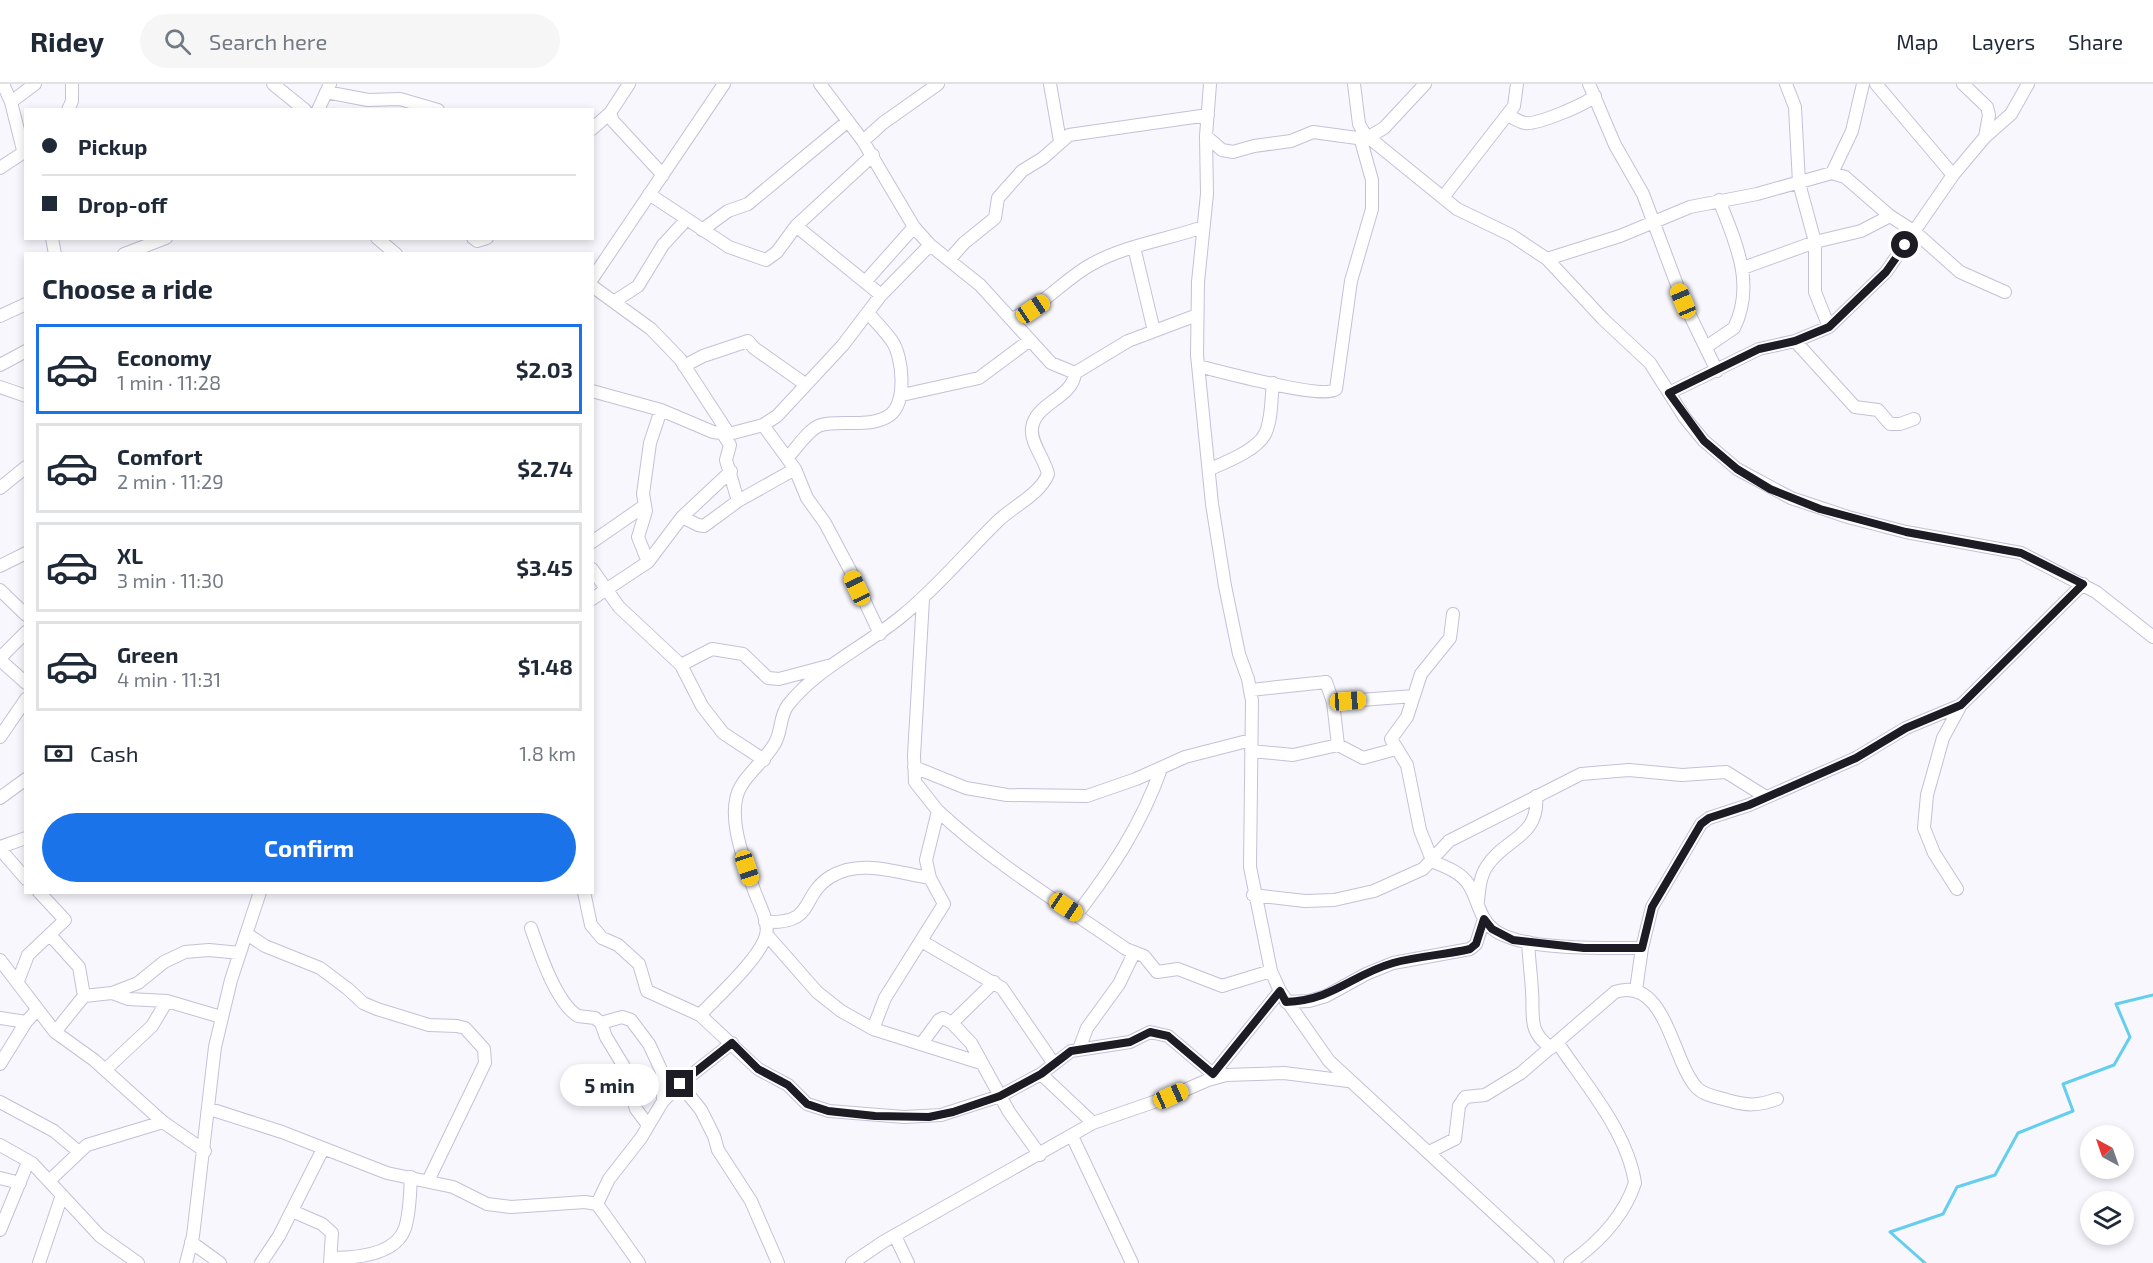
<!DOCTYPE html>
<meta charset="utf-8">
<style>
:root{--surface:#fff;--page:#f6f6f7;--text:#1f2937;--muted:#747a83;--line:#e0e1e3;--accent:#1a73e8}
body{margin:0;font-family:"Exo 2",sans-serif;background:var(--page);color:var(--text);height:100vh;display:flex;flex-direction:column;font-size:22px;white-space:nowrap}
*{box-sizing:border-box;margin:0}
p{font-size:20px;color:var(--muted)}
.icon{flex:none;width:33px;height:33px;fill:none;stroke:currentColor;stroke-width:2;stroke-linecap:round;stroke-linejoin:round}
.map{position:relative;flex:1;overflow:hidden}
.sheet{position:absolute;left:24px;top:168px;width:570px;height:642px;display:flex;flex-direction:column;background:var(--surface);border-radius:0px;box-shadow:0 3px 9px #0003}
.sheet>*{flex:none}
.top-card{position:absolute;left:24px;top:24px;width:570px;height:132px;border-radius:0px;box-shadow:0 3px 9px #0003;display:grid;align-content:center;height:132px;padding:0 18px;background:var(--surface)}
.needle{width:39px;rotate:320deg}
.controls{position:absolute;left:2080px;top:1041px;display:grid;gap:12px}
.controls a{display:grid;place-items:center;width:54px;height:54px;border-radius:50%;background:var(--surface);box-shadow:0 3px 9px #0003;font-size:30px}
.end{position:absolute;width:27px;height:27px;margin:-14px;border:8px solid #1d1b24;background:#fff;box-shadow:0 0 0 3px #fff}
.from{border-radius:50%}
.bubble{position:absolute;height:42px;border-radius:21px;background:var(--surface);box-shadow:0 3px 9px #0003;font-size:20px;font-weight:700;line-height:42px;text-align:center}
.car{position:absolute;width:18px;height:36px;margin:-18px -9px;border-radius:8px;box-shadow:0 0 4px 2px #0007;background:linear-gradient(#f5c518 24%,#345 0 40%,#f5c518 0 76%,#345 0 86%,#f5c518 0)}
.top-card b{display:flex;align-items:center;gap:21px;height:57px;font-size:22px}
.top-card b+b{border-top:2px solid var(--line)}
.top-card i{width:15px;height:15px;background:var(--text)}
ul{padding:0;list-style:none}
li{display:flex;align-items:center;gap:18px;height:90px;margin:0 12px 9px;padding:0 6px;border:3px solid var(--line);border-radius:0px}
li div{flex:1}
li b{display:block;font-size:22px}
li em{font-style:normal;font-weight:700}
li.current{border-color:var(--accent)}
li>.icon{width:54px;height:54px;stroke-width:1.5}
h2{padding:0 18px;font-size:27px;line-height:72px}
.pay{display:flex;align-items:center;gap:15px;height:66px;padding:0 18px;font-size:22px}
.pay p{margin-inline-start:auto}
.cta{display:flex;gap:12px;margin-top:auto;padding:12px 18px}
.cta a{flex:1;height:69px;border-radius:36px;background:var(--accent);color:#fff;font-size:24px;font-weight:700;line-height:69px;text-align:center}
header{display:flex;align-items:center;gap:36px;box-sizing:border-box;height:84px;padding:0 30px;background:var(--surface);border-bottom:2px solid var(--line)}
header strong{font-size:28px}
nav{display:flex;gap:33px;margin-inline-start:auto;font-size:21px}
.search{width:420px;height:54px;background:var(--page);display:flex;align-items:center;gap:15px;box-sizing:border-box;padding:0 21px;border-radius:33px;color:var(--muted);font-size:22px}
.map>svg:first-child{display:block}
</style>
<header>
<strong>Ridey</strong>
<div class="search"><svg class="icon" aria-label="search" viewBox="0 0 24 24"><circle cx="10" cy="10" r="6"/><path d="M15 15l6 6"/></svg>Search here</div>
<nav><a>Map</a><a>Layers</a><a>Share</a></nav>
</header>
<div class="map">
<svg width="2153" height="1179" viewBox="0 0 2153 1179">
<rect width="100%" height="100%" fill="#f8f7fd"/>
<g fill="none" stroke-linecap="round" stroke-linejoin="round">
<path stroke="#63ceee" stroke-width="3" d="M1925,1179L1890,1148L1943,1130L1957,1103L1995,1091L2018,1049L2073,1027L2063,1000L2114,981L2130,953L2116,920L2153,911"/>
<defs>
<path id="minor" d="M273,0L305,26
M629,0L610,29L613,37L663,91
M820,0L863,57L914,143L930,161L980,201L1051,279L1075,289L1128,257L1197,231
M1050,0L1060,57
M1210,0L1206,52L1207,110L1198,198L1197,271L1212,420L1225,502L1239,570L1248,595L1252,617L1250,783L1271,887L1280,907L1329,977L1548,1179
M1354,0L1359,40L1367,54L1384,44L1425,0
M1589,0L1615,61L1643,110L1683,217L1717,287
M1786,0L1795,23L1799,99L1815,158V208L1829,243
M1876,0L1953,91
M326,8L368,16L400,15L438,26
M11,18L35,0
M68,26L72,17V0
M318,26L330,0
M1508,31C1513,34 1519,38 1525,39C1537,41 1584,21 1595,12
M592,45L610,29
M1206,52L1222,66L1233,68L1254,62L1291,57L1313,48L1372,56L1457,125L1511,151L1547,175L1603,235L1650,279L1685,334L1704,357L1737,385L1791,414L1848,433L1906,448L2021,469L2096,508L2153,553
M1985,53L2011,30L2028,0
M863,57L883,39L938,0
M0,84L21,70L23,66L11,18L3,0
M1832,89L1852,47L1863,0
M649,110L729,163L766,176L777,168L796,142L873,71
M1444,112L1514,22L1517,0
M796,142L881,211
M702,146L728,127L748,120L848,37
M52,154L55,170
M377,154L396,170
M473,154L477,157L487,154
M1134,163L1154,247
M124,170L166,154
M1547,175L1620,152L1690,123L1757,110L1832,89L1845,93L1890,132L1915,148L1960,188L2005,208
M949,176L964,159L995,134L998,114L1022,87L1043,74L1069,51L1208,31
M1743,184L1815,158L1861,147L1890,132
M592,195L724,0
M865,198L914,143
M592,202L651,245L680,275L729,350
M615,217L638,202L663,161L686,136
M0,232L26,220
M1013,234C1044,222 1064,195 1092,180C1126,161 1166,156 1203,143
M1795,257L1855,323L1878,326L1890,340H1900L1914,335
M1706,263L1734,244C1756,200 1735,157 1719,116
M0,281L26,267
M684,282L703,272L748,257L754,264L805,300
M1198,282C1219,287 1324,316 1336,305L1351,197L1372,125V96L1360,53
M0,303L26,312
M592,307L661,326L713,348L729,350L763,341L777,332L843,261L881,211L930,161
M1669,309L1759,265L1795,257L1829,243L1886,188L1953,91L1985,53L1989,31L1987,23L1963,0
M902,311L979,294L1030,256
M763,341L795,385L807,414L825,439L850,486L880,550
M723,350L730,361L726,376L738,417
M788,373C797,364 808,345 821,341C841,335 870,345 890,331C907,318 903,273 892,257C885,247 876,238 868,229
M1210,385C1226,378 1257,366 1265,350C1272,336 1271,315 1273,299
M0,404L26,383
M682,433L698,441L704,442L738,417L795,385
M592,458L644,422
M648,478L638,453L646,427L643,410L650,359L661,326
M0,482L26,469
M592,485L619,523L681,581L702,622L723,649L764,676
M0,506L26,531
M592,515L648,478L682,433L731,387
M0,574L26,548
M0,576L26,599
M681,581L712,565L743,570L768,594L779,595L828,582
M1250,606L1326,598L1333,618L1338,661
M1333,618L1414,612
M0,653L26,615
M1251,667L1293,671L1338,661L1363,674L1396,665
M914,683L966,704L1007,711L1087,712L1136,695L1185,673L1251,656
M0,714L26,695
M938,727C995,780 1063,821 1126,865L1144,872L1157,888L1178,885L1222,902L1271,887
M0,763L26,754
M0,765L26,795
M1432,776L1420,746L1407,681L1391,655L1407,633L1421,590L1450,554L1453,530
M1431,777C1444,782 1461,788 1469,801C1478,815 1479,834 1493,845C1519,867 1607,864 1642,864
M1957,805L1934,769L1924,744L1927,711L1943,654L1961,621L2083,500
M584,808L591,841L602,854L618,861L639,880L647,907L700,931L758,985L788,1001L807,1020L829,1027L904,1033L941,1031L1000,1012L1041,990L1071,967L1130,958L1150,948L1168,952L1213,990
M1253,811L1305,817L1334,816L1374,807L1423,785L1449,757L1581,690L1629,686L1682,691L1726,688L1766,713
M1478,818C1479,806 1480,792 1487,782C1505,754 1540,753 1536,712
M1077,830C1113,783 1141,741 1161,685
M765,838C817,840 799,813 830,793C860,774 898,789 930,794
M531,844C539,867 556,919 578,932L595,934L601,939L606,953L623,981L636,1025L648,1041
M247,850L265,862L320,884L348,905L363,919L377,925L429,941L457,942L465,944L484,965L485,979L428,1097
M767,851L817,908L841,927L873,945L981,979
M51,852L79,883L84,912L55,948
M923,858L1002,904L1054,980
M1528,858C1529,875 1531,891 1532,907C1534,931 1527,947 1551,964
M0,876L55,948L94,976L163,1038L205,1067
M18,897L28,871L65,836L39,808
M1636,906L1642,864L1652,823L1701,740L1709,734L1749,721L1856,674L1906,644L1961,621
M112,909L138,899L164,878L185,868L209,866L240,869
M84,912L112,909L128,915L167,917L221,933
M1286,918L1309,917L1326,912L1366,890L1393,879L1470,865L1476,860L1484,835
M700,931C716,914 761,873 766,851C770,837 757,817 753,803C744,776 725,729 741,702C750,687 766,675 775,659C782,647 779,633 788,621C817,584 866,562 902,532C938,503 966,468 999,436C1014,422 1041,409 1048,390C1045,375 1030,359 1032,344C1035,319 1073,314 1075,289
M0,934L26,938
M601,939L622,933L631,936L649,960L662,988L663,1017
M952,939L971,959L1009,1028L1040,1071
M873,945L885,914L944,820L930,794L926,776L938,727L915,698L914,672L923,515
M1557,958C1585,1000 1627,1047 1635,1099C1624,1132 1598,1159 1570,1179
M922,959L939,936L943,934L952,939L955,936L994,898
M1079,965L1087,944L1119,900L1134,869
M0,980L26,938L37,926
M105,986L152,942L167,917
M1041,990L1093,1039
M1209,995L1280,907
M680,1000L701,1026L714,1052L718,1066L751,1117L778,1179
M0,1018L54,1047L79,1068
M210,1025L282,1048L387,1089L453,1103L487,1120L511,1123L585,1118L597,1120L639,1179
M1072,1052L1132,1179
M0,1061L32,1079
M1429,1068L1455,1055L1459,1022L1465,1013L1485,1011L1521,989L1615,908C1666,891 1672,978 1697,1004C1705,1012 1718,1013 1727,1016C1747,1022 1758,1022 1777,1015
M0,1094L20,1099
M50,1096L87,1061L163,1038
M597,1120L609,1095L641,1054L663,1017L680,1000L732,959
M292,1127L322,1140L332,1149L330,1179
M0,1146L26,1083L32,1079L100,1152L138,1179
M895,1152L908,1179
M191,1158L220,1179
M332,1174C356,1174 396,1171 405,1144C410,1129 410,1109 411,1093
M39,1179L62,1111
M186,1179L193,1152L215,963L231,896L260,808
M261,1179L279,1152L323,1065
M852,1179L883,1158L1093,1039L1171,1012L1208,996L1226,991L1284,989L1348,997"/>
</defs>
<use href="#minor" stroke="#c5c0d8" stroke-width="14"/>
<use href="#minor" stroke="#fff" stroke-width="12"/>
</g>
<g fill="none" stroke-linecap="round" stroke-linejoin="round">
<path stroke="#1d1b24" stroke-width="8" d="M680,1000L732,959L758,985L788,1001L807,1020L828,1027L875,1032L929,1033L953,1028L1000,1012L1041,990L1071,967L1130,958L1150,948L1168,952L1213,990L1280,907L1286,918C1334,916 1351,891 1393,879C1418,872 1445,871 1470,865L1476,860L1484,835L1492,845L1513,856L1584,864H1642L1652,823L1701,740L1709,734L1749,721L1856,674L1906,644L1961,621L2083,500L2021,469L1906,448L1820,425L1770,405L1737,385L1704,357L1669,309L1759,265L1795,257L1829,243L1886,188L1905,161"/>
</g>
</svg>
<div class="controls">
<a><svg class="needle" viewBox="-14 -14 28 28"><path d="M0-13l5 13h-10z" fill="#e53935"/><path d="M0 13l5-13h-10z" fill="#747a83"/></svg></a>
<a><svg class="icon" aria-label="layers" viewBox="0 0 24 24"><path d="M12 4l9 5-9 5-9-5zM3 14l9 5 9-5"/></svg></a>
</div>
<i class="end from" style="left:1905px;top:161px"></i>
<i class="end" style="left:680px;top:1000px"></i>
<div class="bubble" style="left:560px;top:980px;width:99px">5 min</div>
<i class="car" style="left:1683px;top:217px;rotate:337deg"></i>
<i class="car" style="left:1033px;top:225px;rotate:56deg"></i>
<i class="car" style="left:857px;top:504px;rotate:335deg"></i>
<i class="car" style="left:1348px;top:617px;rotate:86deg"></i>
<i class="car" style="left:747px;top:784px;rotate:162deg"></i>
<i class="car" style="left:1066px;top:823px;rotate:124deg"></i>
<i class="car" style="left:1171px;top:1012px;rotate:66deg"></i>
<div class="top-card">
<b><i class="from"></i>Pickup</b>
<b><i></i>Drop-off</b>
</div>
<section class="sheet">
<h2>Choose a ride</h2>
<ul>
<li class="current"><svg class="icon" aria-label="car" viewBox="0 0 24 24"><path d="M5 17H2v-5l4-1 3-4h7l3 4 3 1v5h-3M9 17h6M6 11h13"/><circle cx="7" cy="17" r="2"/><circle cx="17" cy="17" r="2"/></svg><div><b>Economy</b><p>1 min · 11:28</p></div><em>$2.03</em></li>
<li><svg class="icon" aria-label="car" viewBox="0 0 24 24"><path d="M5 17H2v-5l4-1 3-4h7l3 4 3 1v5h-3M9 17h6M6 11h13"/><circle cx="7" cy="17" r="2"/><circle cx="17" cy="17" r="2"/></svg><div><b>Comfort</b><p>2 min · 11:29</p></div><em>$2.74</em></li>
<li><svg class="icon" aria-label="car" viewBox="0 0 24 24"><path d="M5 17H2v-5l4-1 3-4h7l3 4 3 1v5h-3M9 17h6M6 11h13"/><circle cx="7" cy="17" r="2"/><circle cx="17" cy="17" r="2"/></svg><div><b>XL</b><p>3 min · 11:30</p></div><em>$3.45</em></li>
<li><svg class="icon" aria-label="car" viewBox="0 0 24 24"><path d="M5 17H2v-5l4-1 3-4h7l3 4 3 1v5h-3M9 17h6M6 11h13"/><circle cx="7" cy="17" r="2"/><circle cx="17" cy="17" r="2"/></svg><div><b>Green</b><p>4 min · 11:31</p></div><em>$1.48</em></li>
</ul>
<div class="pay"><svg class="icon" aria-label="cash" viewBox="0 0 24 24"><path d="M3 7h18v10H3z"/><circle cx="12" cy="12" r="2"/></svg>Cash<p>1.8 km</p></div>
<div class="cta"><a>Confirm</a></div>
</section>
</div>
